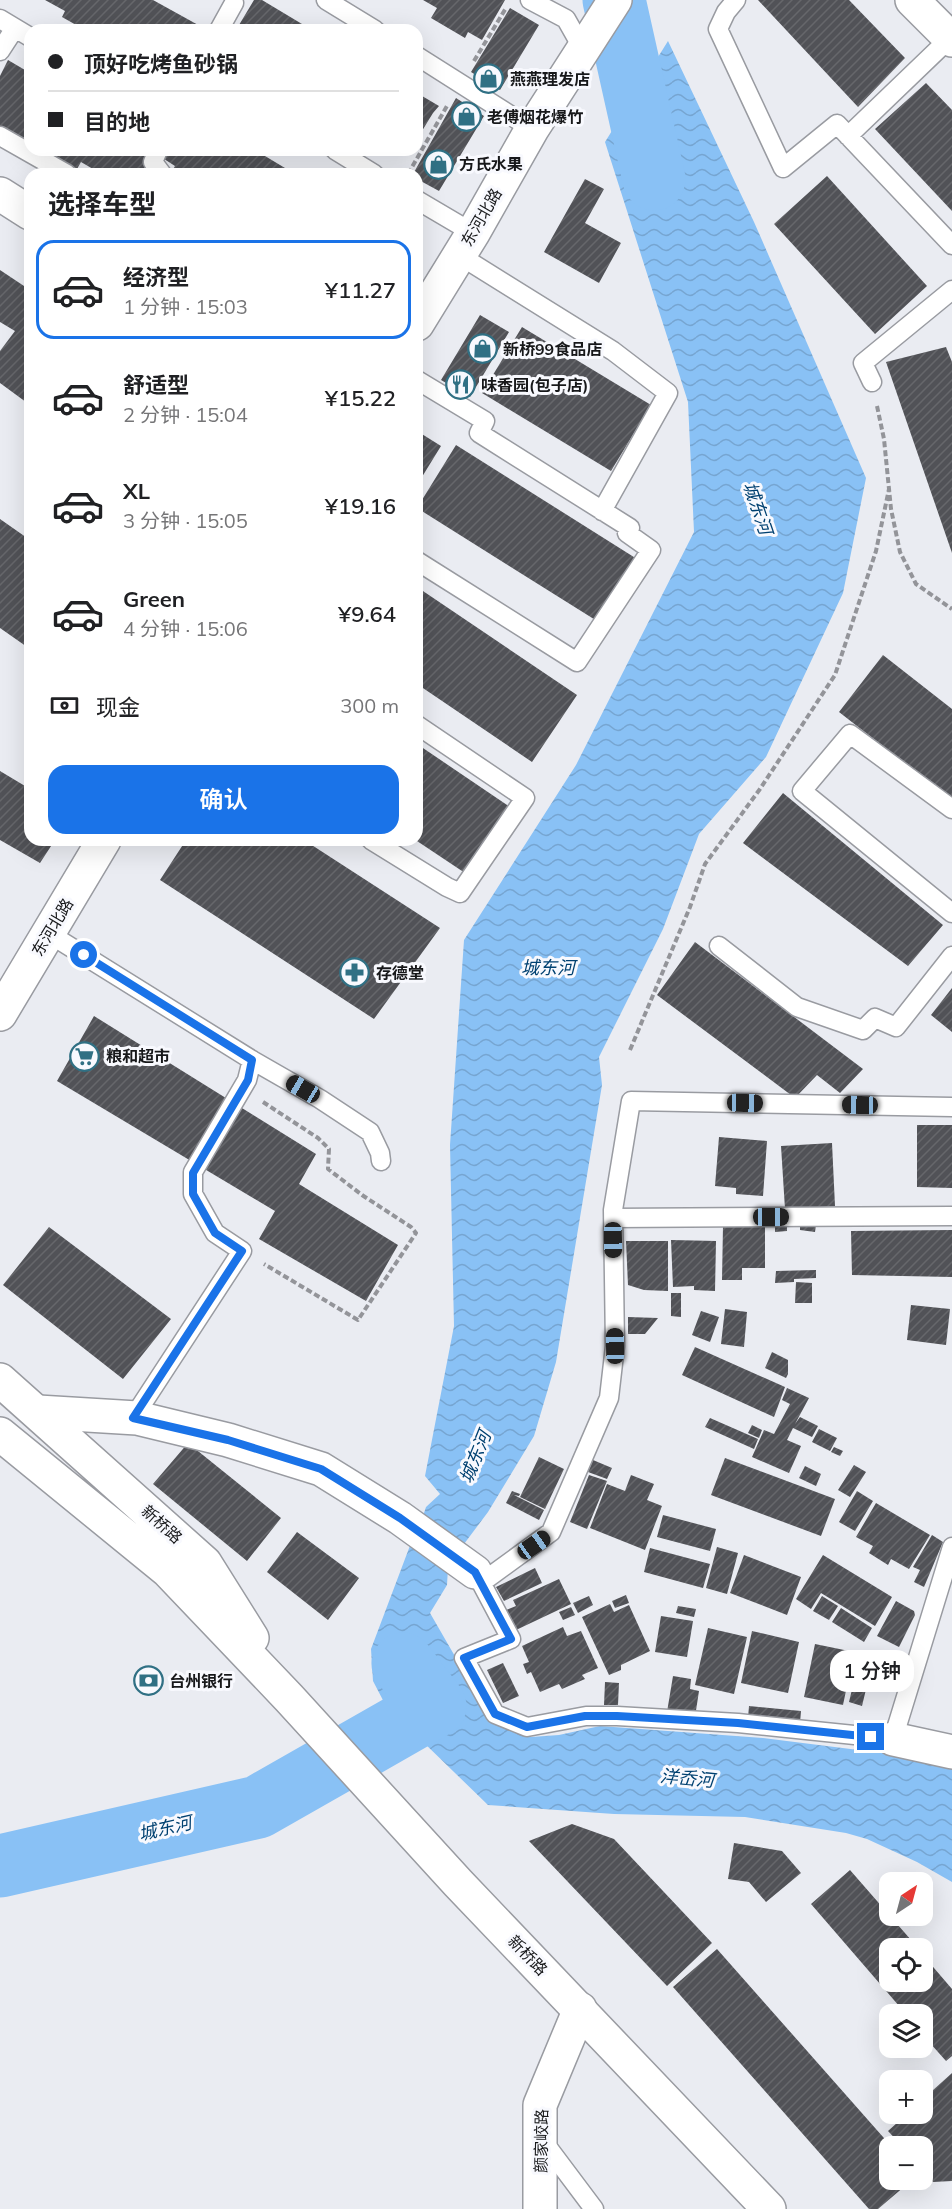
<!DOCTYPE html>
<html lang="zh">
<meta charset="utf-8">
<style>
:root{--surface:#fff;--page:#f6f6f6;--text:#202124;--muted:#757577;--line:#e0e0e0;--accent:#1a73e8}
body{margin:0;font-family:Mulish,"Noto Sans SC",sans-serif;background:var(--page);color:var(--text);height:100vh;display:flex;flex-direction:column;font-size:22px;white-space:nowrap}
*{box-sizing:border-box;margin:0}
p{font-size:20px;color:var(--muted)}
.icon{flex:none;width:33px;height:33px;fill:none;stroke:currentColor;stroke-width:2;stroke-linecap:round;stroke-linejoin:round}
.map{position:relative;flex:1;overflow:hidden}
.drawer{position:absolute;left:24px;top:168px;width:399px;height:678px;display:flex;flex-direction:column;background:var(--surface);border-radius:18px;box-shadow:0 6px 24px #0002}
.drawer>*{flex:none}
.guide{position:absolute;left:24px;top:24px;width:399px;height:132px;border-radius:18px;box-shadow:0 6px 24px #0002;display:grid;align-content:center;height:132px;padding:0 24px;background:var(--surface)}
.needle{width:39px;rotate:36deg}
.buttons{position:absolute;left:879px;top:1872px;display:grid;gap:12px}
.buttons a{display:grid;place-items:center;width:54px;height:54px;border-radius:12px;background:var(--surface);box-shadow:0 6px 24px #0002;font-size:30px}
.end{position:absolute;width:27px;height:27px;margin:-14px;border:8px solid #1a73e8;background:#fff;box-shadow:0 0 0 3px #fff}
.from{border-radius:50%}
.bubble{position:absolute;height:42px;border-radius:18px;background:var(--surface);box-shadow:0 6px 24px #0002;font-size:20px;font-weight:600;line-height:42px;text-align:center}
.car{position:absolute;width:18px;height:36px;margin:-18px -9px;border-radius:8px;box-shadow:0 0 4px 2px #0007;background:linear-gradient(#222 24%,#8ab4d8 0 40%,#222 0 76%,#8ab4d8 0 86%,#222 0)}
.guide b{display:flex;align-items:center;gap:21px;height:57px;font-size:22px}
.guide b+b{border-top:2px solid var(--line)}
.guide i{width:15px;height:15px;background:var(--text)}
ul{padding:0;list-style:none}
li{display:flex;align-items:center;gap:18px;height:99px;margin:0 12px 9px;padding:0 12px;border:3px solid transparent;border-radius:18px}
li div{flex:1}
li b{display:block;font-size:22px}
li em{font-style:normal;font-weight:600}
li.active{border-color:var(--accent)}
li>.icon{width:54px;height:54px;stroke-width:1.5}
h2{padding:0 24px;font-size:27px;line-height:72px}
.pay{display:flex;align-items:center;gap:15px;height:66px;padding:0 24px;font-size:22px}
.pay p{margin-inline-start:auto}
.cta{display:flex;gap:12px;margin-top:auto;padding:12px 24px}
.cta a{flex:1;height:69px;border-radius:18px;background:var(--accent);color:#fff;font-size:24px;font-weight:600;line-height:69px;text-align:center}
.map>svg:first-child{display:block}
</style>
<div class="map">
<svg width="952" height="2209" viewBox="0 0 952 2209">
<defs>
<pattern id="water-waves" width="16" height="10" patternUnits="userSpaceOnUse" patternTransform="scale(1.5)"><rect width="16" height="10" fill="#89c1f5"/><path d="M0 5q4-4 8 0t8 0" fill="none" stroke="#76a5d1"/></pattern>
<pattern id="building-hatch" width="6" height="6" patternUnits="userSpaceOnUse" patternTransform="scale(1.5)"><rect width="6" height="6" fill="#515257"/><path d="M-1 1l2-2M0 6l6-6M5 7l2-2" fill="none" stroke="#66676b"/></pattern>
</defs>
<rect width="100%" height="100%" fill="#eaecf2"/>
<path fill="url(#water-waves)" d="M668,41L754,222L866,478L843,593L766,757L699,834L663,929L599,1057L602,1085L556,1362L534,1436L488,1512L461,1548L422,1519L426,1507L440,1494L425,1476L454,1326L450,1145L464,940L576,765L694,532L688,402L605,142Z
M411,1543L448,1568L447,1585L430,1613L494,1724L531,1737L559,1735L600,1726L763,1738L930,1759L952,1766V1882L917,1862L867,1839L846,1833L745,1817L614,1814L488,1805L386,1706L373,1681L371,1649Z"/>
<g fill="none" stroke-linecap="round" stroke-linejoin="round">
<path stroke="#89c1f5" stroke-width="63" d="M614,0L654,179
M0,1866L258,1807L435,1706L403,1664"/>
</g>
<path fill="url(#building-hatch)" d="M45,0H153L200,26L198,30H85L62,17L65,11Z
M254,0H262L312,30H236Z
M423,0H505L482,40L468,32L465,38L431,18L437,8Z
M758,0H849L905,58L858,107Z
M510,8L539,25L500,90L471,72Z
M8,60L30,73V135L27,134L24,139L0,126V76Z
M926,83L952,110V211L875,129Z
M417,93L439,106L433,113L417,139Z
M456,98L484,116L439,191L417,179V174H413Z
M48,150H146L151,153L144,167L157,174H90L93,169L81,162L77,169L47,152Z
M165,150H255L295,174H177L172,171L175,166L161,157Z
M827,176L927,286L875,334L774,224Z
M585,179L604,189L585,223L621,243L599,283L544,252Z
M0,270L30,290V405L0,383V351L15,331L0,322Z
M480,315L509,332L470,397L441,380Z
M522,327L651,405L611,471L482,393Z
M946,347L952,362V553L886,362Z
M417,431L441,446L417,485Z
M456,445L637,559L597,621L417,508Z
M0,519L30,540V649L0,628Z
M417,587L577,695L532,762L417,684Z
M883,655L952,709V800L839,712Z
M417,744L510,807L465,873L417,841Z
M0,771L30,789V840H55L40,863L0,840Z
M783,793L943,925L908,966L743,843Z
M186,840H304L440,928L374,1019L160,880Z
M695,942L863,1069L840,1093L817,1075L795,1098L657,995Z
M952,988V1032L931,1015Z
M94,1016L316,1154L299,1184L398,1245L366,1301L259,1239L275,1211L57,1081Z
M917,1125H952V1188L917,1187Z
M719,1137L767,1141L763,1196L736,1194V1188L715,1186Z
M832,1143L835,1206L785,1209L781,1146Z
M800,1224L816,1225L815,1232L800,1230Z
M775,1225H787V1231L775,1232Z
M723,1226L765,1227V1268H742V1280H722Z
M49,1227L171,1319L123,1379L3,1285Z
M952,1230V1277L852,1275L851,1231Z
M671,1240L716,1241L715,1291L694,1290V1286L673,1287Z
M626,1241H668V1291L644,1290L628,1285Z
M816,1270V1278L794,1279V1282L775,1283L776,1271Z
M796,1282L812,1283V1303H795Z
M671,1293H681V1317L671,1316Z
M911,1305L950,1309L946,1345L907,1340Z
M725,1309L747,1312L744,1347L721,1344Z
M701,1311L719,1317L710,1342L692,1335Z
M628,1317L658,1318L645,1334H628Z
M695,1347L785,1387L774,1417L682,1375Z
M772,1352L788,1360V1374L786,1378L765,1368Z
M787,1388L809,1398L795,1424L800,1417L818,1426L812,1437L793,1428L787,1440L801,1446L789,1473L752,1457L764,1430L774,1434L790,1404L782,1400Z
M710,1418L758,1439L754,1449L705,1427Z
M752,1425L762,1430L759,1438L748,1433Z
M819,1429L837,1438L830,1451L812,1442Z
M188,1443L281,1518L247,1561L153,1484Z
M834,1447L843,1451L840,1456L831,1452Z
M539,1457L564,1469L545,1509L520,1497Z
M725,1458L835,1499L821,1536L711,1495Z
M593,1460L612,1468L607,1479L588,1472Z
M854,1465L866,1472L850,1497L838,1490Z
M805,1466L821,1474L816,1486L799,1478Z
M589,1475L607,1481L587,1529L570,1522Z
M631,1475L654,1484L647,1500L662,1506L645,1550L590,1528L607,1484L625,1491Z
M512,1491L520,1494L519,1496L514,1495L544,1510L539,1520L506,1503Z
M857,1491L873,1501L855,1531L839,1522Z
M876,1503L930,1535L909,1569L891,1559L888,1565L869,1553L873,1546L856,1537Z
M663,1515L716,1529L710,1551L657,1537Z
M297,1532L359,1578L328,1620L267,1572Z
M932,1535L943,1542L924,1587L914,1582L920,1570L913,1567Z
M717,1547L738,1553L727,1594L706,1588Z
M650,1548L710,1564L703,1588L644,1572Z
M744,1555L801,1577L787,1615L730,1593Z
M823,1555L892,1597L875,1626L821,1593L811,1609L796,1599Z
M535,1568L542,1583L504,1601L496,1587Z
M559,1579L571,1604L516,1630L506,1610L516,1606L513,1600Z
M626,1595L629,1603L615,1608L612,1601Z
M589,1596L593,1605L578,1613L573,1603Z
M822,1596L838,1606L829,1620L813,1611Z
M896,1601L914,1611L915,1615L899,1647L877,1636Z
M610,1604L614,1612L629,1605L650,1651L621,1665V1670L609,1675L582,1617Z
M678,1606L696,1609L694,1617L676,1613Z
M571,1607L575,1615L563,1620L559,1612Z
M841,1608L872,1628L864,1642L832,1622Z
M661,1616L693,1621L687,1657L655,1652Z
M563,1627L567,1636L581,1631L598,1668L582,1675L585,1679L562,1689L559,1684L540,1692L531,1672L527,1674L523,1664L529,1662L522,1646Z
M708,1628L747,1637L734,1694L695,1685Z
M752,1631L799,1642L788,1693L741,1683Z
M815,1644L854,1652L843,1705L804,1697Z
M503,1663L519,1696L503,1703L487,1670Z
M673,1676L691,1679L690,1689L699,1691L695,1717L667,1712Z
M855,1677L868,1681L862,1706L849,1702Z
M605,1682L619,1683L618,1705H604Z
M749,1706L801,1711L800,1723L748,1718Z
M572,1824L614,1839L712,1943L667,1986L529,1841Z
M734,1843L782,1851L801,1873L766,1902L749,1882L728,1879Z
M850,1870L918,1948H890V1982H922V1954L952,1989V2056L946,2061L922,2034V2014H906L811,1904Z
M717,1949L891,2146H890V2180H912L878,2209H869L673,1987Z
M952,2073V2181L933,2182L922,2170V2146H902L888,2131L907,2114H922V2100Z"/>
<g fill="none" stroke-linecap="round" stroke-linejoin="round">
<defs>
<path id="service" d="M326,0L375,30
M530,0L566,19L583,49
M736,0L726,12L718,29L783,168L837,124L952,245
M0,19L30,37
M219,30L234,3
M0,51L15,28
M417,56L532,129
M0,136L67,174
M848,136L950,38
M158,150L153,162L162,174
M335,150L374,174
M417,200L473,233
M459,255L613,351L668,393L602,511
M417,380L485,421L479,433L630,528L627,533L651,550L577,662L417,561
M872,382L863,363L952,290
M952,809L850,734L802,791L952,913
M371,840L447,887L460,893L525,798L417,725
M48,933L252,1060L247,1080L193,1172V1194L215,1233L242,1251L133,1418
M719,946L797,1007L863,1030L875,1018L896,1027L952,956
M252,1060L320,1099L370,1132L380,1153L381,1161
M613,1218L952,1216
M476,1573L511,1639L464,1658L495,1714L527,1727L586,1716H617L738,1723L893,1739L952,1547
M481,1583L551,1532L609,1398L615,1346L613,1210L631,1101L952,1107
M543,2141L594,2209"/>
<path id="minor" d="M912,0L952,40
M0,194L30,213
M38,1412L137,1418L228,1440L321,1469L400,1518L475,1572
M893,1739L952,1752
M540,2209V2105L580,2009"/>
<path id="tertiary" d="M417,324L473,233L532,129L615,0
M0,1014L104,840
M0,1380L205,1563L252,1638
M0,1434L168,1571L289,1698L458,1883L769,2209"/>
</defs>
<use href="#service" stroke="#999ba1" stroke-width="21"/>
<use href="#minor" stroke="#999ba1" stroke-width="36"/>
<use href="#tertiary" stroke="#999ba1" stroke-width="36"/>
<path stroke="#939499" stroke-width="4" stroke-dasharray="6 3" stroke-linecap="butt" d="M474,61L506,8
M408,174L447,106
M877,406L884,439L891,509L900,552L916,584L952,609
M630,1050L690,907L705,864L760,789L835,675L876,551L889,489
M263,1102L318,1138L329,1149L328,1169L362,1195L411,1227L416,1233L358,1320L264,1264"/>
<use href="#service" stroke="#fff" stroke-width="18"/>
<use href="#minor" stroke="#fff" stroke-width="33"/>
<use href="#tertiary" stroke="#fff" stroke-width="33"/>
</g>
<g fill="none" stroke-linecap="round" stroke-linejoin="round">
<path stroke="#1a73e8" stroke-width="8" d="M84,955L252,1060L248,1080L193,1173V1194L215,1233L242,1251L133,1418L228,1440L321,1469L400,1518L475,1572L511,1639L464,1658L495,1714L527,1727L585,1716H617L738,1723L871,1737"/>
</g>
<defs>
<symbol id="shop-ring" viewBox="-11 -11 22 22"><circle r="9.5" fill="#f8f9fe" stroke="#307084" stroke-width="1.5"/><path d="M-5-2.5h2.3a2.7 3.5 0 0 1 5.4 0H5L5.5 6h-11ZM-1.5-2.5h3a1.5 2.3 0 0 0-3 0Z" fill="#307084"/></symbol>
<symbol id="restaurant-ring" viewBox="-11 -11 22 22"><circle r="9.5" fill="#f8f9fe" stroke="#307084" stroke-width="1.5"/><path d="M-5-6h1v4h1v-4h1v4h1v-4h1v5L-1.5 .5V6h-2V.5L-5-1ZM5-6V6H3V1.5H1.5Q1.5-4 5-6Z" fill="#307084"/></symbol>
<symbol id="pharmacy-ring" viewBox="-11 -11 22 22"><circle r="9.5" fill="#f8f9fe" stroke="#307084" stroke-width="1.5"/><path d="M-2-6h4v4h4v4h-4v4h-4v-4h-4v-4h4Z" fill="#307084"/></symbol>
<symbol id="supermarket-ring" viewBox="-11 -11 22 22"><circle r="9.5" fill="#f8f9fe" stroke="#307084" stroke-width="1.5"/><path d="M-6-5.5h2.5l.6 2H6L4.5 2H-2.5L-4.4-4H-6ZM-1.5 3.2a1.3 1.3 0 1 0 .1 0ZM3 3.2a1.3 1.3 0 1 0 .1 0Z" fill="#307084"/></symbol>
<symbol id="bank-ring" viewBox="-11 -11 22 22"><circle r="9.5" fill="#f8f9fe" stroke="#307084" stroke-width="1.5"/><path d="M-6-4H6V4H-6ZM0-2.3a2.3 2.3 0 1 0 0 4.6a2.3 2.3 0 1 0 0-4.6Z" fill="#307084"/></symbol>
</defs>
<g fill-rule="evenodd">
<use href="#shop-ring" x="472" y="62" width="33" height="33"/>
<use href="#shop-ring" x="450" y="100" width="33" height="33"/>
<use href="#shop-ring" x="422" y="148" width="33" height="33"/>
<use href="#shop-ring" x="466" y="332" width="33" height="33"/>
<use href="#restaurant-ring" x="444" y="368" width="33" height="33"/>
<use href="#pharmacy-ring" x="338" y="956" width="33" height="33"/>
<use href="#supermarket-ring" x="68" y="1040" width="33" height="33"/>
<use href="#bank-ring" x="132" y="1664" width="33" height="33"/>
</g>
<g text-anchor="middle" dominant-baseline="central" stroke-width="6" stroke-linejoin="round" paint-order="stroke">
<g font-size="16" font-weight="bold" fill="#17181a" stroke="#f8f9fe" text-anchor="start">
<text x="510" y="79">燕燕理发店</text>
<text x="487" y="117">老傅烟花爆竹</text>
<text x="459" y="164">方氏水果</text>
<text x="503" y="349">新桥99食品店</text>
<text x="481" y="385">味香园(包子店)</text>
<text x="376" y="973">存德堂</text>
<text x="106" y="1056">粮和超市</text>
<text x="169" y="1681">台州银行</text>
</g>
<g font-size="16" fill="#17181a" stroke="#f8f9fe">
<text transform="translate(481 217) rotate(-60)">东河北路</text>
<text transform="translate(52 927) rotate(-59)">东河北路</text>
<text transform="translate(162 1524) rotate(42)">新桥路</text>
<text transform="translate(528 1955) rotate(46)">新桥路</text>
<text transform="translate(541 2141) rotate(-89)">颜家峧路</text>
</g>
<g font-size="18" font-style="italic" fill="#004171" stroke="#f8f9fe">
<text transform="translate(758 508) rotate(71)">城东河</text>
<text x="548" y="967">城东河</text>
<text transform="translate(475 1457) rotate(-68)">城东河</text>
<text transform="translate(687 1778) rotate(5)">洋岙河</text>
<text transform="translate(165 1828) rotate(-13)">城东河</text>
</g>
</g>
</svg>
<div class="buttons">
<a><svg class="needle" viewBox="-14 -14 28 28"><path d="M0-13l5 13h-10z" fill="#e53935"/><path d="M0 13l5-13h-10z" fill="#757577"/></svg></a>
<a><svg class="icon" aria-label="locate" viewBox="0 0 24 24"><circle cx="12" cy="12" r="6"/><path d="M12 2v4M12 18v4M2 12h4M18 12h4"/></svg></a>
<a><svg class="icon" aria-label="layers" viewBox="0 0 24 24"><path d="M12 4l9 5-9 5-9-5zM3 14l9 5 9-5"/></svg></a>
<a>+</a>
<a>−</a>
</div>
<i class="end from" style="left:84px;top:955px"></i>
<i class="end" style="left:871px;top:1737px"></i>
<div class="bubble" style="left:830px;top:1650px;width:84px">1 分钟</div>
<i class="car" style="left:303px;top:1089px;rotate:300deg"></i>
<i class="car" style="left:745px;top:1103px;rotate:91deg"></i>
<i class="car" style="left:860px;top:1105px;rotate:271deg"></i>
<i class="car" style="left:771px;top:1217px;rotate:90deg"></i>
<i class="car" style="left:613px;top:1240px;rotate:179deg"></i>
<i class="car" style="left:615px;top:1346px;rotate:359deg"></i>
<i class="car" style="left:534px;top:1545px;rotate:55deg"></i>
<div class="guide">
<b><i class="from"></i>顶好吃烤鱼砂锅</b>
<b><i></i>目的地</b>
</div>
<section class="drawer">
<h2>选择车型</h2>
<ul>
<li class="active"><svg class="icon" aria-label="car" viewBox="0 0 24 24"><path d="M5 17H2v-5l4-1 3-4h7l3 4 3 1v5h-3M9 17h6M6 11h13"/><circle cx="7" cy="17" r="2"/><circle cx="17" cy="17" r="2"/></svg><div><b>经济型</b><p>1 分钟 · 15:03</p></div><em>¥11.27</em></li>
<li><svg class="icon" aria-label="car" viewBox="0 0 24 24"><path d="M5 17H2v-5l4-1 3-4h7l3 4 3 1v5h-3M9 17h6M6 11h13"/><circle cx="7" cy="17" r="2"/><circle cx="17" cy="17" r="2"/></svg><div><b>舒适型</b><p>2 分钟 · 15:04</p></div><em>¥15.22</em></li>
<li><svg class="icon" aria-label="car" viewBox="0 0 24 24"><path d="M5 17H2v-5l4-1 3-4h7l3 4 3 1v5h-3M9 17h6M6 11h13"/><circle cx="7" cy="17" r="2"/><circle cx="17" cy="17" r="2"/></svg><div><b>XL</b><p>3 分钟 · 15:05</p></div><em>¥19.16</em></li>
<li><svg class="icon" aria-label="car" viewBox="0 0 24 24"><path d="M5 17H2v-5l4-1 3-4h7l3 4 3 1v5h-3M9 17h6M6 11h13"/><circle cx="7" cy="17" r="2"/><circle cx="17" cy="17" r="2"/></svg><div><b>Green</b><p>4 分钟 · 15:06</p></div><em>¥9.64</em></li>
</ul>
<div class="pay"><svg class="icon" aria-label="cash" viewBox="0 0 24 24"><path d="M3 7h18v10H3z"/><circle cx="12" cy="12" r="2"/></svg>现金<p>300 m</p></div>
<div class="cta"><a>确认</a></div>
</section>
</div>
